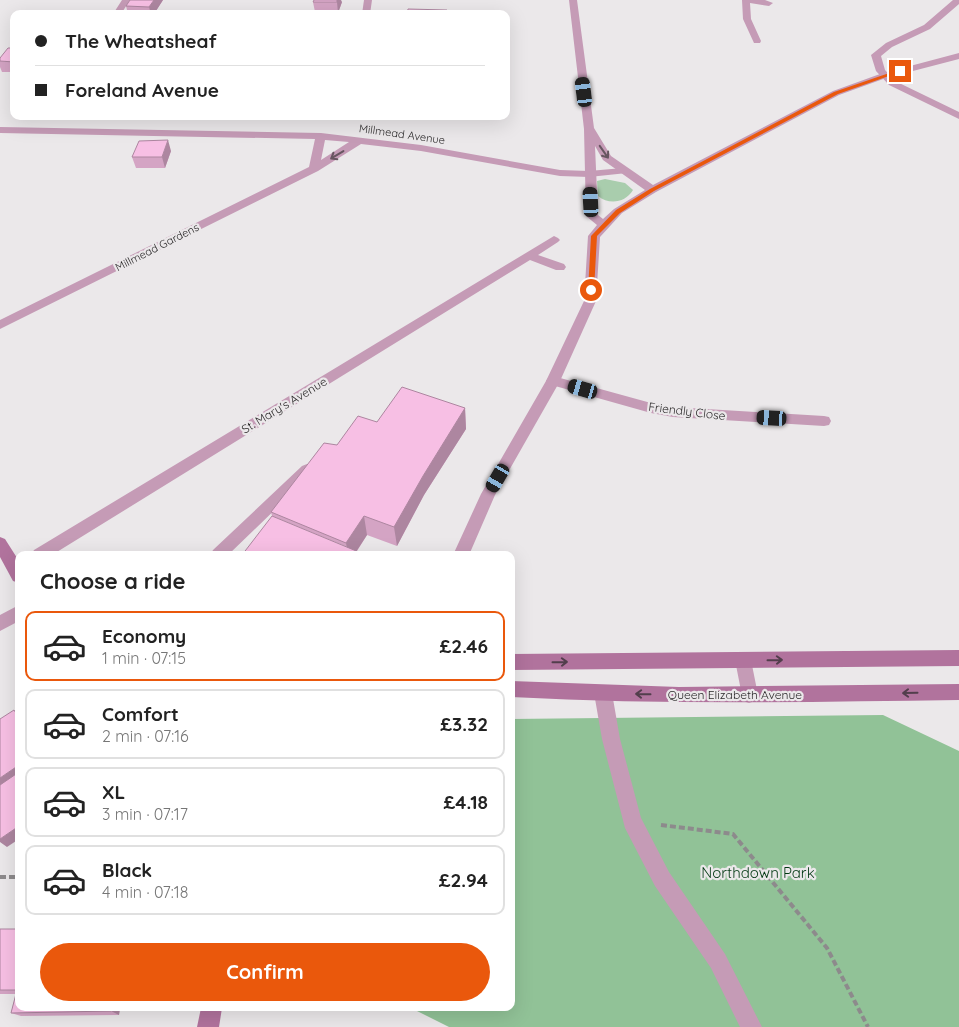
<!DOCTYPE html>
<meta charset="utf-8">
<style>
:root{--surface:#fff;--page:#f2f2f2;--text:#222;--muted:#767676;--line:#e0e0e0;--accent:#ea580c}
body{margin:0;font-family:Quicksand,sans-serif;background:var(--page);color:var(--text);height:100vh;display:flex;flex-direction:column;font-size:19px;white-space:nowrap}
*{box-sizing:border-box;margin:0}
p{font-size:16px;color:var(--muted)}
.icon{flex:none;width:28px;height:28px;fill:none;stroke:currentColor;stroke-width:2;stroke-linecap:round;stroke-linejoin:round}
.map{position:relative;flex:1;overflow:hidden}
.sheet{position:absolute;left:15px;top:551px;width:500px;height:460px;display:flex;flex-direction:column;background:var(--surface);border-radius:10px;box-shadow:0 5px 20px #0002}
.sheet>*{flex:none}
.guide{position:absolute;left:10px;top:10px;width:500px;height:110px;border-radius:10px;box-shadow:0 5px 20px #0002;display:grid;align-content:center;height:110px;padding:0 25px;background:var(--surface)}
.end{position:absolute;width:22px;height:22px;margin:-11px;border:6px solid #ea580c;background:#fff;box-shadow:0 0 0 2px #fff}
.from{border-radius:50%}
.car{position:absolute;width:15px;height:30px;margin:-15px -8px;border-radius:6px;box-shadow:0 0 4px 1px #0007;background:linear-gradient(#222 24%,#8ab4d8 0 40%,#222 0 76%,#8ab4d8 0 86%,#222 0)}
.guide b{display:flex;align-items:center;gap:18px;height:48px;font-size:19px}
.guide b+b{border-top:1px solid var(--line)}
.guide i{width:12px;height:12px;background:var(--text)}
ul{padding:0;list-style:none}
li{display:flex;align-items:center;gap:15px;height:70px;margin:0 10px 8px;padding:0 15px;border:2px solid var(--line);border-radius:10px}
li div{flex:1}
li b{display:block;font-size:19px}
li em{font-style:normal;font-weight:700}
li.active{border-color:var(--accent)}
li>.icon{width:45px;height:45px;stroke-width:1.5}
h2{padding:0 25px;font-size:22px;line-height:60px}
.action{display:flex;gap:10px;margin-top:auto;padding:10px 25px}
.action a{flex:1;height:58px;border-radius:30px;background:var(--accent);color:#fff;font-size:20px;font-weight:700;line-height:58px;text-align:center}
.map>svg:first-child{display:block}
</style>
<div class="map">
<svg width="959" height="1027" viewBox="0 0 959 1027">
<rect width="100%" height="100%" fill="#ebe8ea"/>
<path fill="#a9cdad" d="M605,179L625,183L633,190C625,203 609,205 598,196L597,181Z"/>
<path fill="#91c297" d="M883,715L959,751V1027H449L411,1008H511V719Z"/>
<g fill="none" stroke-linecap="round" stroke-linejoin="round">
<path stroke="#8d8a8c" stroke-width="4" stroke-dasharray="6 3" stroke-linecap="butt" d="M661,825L733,834L827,948L868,1027
M0,877H19"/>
<path fill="#c59bb6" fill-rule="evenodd" d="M623,168L628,171L627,173L589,177L584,174L589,171Z
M307,464L312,466L314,470L312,474L228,555H210L213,550L302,466Z
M19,605V621L0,631V615Z
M743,652L749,655L751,660L758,695L755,701L749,703L743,701L735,660L737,655Z
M603,685L609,687L612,693L620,739L641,818L669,872L725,954L762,1027H740L711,968L655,886L625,828L602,739L594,693L597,687Z"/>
<path fill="#c59bb6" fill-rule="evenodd" d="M122,0H130L121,14H113Z
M364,0H372L370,14H362Z
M742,0H765L773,3L769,6L750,3L751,19L761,41L760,43H754L743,19Z
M953,0H959V4L930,29L892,47L881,56L885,70L895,81L959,112V119L889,85L876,71L871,55L886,43L924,25Z
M0,127L321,133L421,145L560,170L589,171L594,174L589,177L560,176L421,151L361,144L318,171L0,329V320L309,167L315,139L0,133ZM325,140L349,142L321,160Z
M554,236L558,238L560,240L558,242L538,255L564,264L566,267L564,270H556L530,260L52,555H31L34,550Z
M553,376L651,403L673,407L824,416L829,417L831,421L829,425L824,426L673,417L651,413L548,384L546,381L548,378Z"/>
<path fill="#c59bb6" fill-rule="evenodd" d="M569,0H577L594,128L611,156L653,185L833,91L880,74L959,53V59L886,78L839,95L656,192L622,213L600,237L596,301L560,381L495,495L469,555H453L481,494L546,381L584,301L588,236L597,225L586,216L584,129ZM595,146L603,160L645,190L614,209L603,219L598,215Z"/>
<path fill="#b1739d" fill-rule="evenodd" d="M0,537L5,539L19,561V583L13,581L0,557Z
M959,650V666L511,670V654Z
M511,681L679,687L959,684V700C810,702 661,705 511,697Z
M201,1008H222L219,1027H197Z"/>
</g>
<path fill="#d4a4c4" d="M130,0H163L154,14H128L126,6Z
M313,2H342L338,13L315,12Z
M14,48V72H2L0,67V58Z
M171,151L165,168H136L132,157Z
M465,408L466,429L424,495L397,546L367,535L357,551L272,516L271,512L337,445L377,422Z
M0,929H19V1008H120L119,1015L21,1016L11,1013L16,994H0Z"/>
<path fill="#ad86a0" d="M154,0H163L154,14H151L149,7Z
M337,0H341L342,2L338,13L337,2Z
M168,140L171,151L165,168L162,157Z
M465,408L466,429L424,495L397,546L394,527L423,476Z
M364,516L367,535L354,555H348L346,543Z
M19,765V778L0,791V778Z
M19,826V839L7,847L0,842V839Z
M111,1008H120L119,1015L111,1011Z"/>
<path fill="#f7bfe4" stroke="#ad86a0" d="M130,0H154L149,7L126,6Z
M314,0H337V2H313Z
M408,9L447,10L446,14H407Z
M8,48H14V62L0,61V58Z
M168,140L162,157H132L139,141Z
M402,387L465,408L423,476L394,527L364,516L346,543L271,512L324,443L337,445L358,416L377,422Z
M272,516L366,555H242Z
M14,710L19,718V765L0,778V719Z
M19,772V826L0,839V785Z
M0,929H19V1008H111V1011L11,1013L17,990H0Z"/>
<defs><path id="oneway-shaft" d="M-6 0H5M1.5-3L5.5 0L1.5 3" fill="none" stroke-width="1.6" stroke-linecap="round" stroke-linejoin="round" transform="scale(1.25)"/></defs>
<g stroke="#685661">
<use href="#oneway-shaft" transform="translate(604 152) rotate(55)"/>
<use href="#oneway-shaft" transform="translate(337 155) rotate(149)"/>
</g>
<g stroke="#523e4c">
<use href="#oneway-shaft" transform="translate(775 660) rotate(-1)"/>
<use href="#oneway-shaft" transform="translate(560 662) rotate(-1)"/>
<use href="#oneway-shaft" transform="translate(910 693) rotate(179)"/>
<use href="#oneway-shaft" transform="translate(643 694) rotate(-179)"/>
</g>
<path fill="#ea580c" d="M898,70L903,71L838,94L654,191L620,213L597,236L594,290L588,291L591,236L616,210L650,189L834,92Z"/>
<g text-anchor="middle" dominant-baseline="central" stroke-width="4.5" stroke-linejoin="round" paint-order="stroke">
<g font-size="11" fill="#2a2829" stroke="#ebe8ea">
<text transform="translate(402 134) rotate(8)">Millmead Avenue</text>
<text transform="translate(157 247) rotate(-27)">Millmead Gardens</text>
</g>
<g font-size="12" fill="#2a2829" stroke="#ebe8ea">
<text transform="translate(284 405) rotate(-31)">St. Mary's Avenue</text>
<text transform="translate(687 411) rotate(7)">Friendly Close</text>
<text x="735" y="694">Queen Elizabeth Avenue</text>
</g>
<g font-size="15" fill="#003811" stroke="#ebe8ea">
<text x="758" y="872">Northdown Park</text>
</g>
</g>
</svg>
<i class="end from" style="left:591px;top:290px"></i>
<i class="end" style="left:900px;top:71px"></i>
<i class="car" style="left:584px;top:92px;rotate:353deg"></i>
<i class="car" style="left:591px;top:202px;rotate:357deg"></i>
<i class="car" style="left:583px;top:389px;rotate:286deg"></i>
<i class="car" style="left:772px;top:418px;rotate:273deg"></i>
<i class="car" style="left:498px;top:478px;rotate:210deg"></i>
<div class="guide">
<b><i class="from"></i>The Wheatsheaf</b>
<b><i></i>Foreland Avenue</b>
</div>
<section class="sheet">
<h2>Choose a ride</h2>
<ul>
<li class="active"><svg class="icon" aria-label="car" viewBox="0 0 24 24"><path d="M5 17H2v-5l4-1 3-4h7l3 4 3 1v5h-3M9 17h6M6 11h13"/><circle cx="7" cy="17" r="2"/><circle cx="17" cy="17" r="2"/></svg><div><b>Economy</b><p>1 min · 07:15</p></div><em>£2.46</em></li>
<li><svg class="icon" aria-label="car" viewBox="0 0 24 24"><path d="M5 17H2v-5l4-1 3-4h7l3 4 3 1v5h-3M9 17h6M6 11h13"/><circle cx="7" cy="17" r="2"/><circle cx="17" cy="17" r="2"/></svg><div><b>Comfort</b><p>2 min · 07:16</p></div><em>£3.32</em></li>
<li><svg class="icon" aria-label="car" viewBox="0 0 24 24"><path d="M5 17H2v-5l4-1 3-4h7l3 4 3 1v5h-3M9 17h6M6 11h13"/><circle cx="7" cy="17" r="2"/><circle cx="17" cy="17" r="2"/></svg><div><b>XL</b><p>3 min · 07:17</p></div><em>£4.18</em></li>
<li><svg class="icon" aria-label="car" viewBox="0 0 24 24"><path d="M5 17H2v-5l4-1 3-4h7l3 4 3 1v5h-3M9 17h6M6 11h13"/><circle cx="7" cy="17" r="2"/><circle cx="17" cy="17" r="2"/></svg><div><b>Black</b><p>4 min · 07:18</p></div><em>£2.94</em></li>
</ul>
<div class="action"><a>Confirm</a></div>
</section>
</div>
